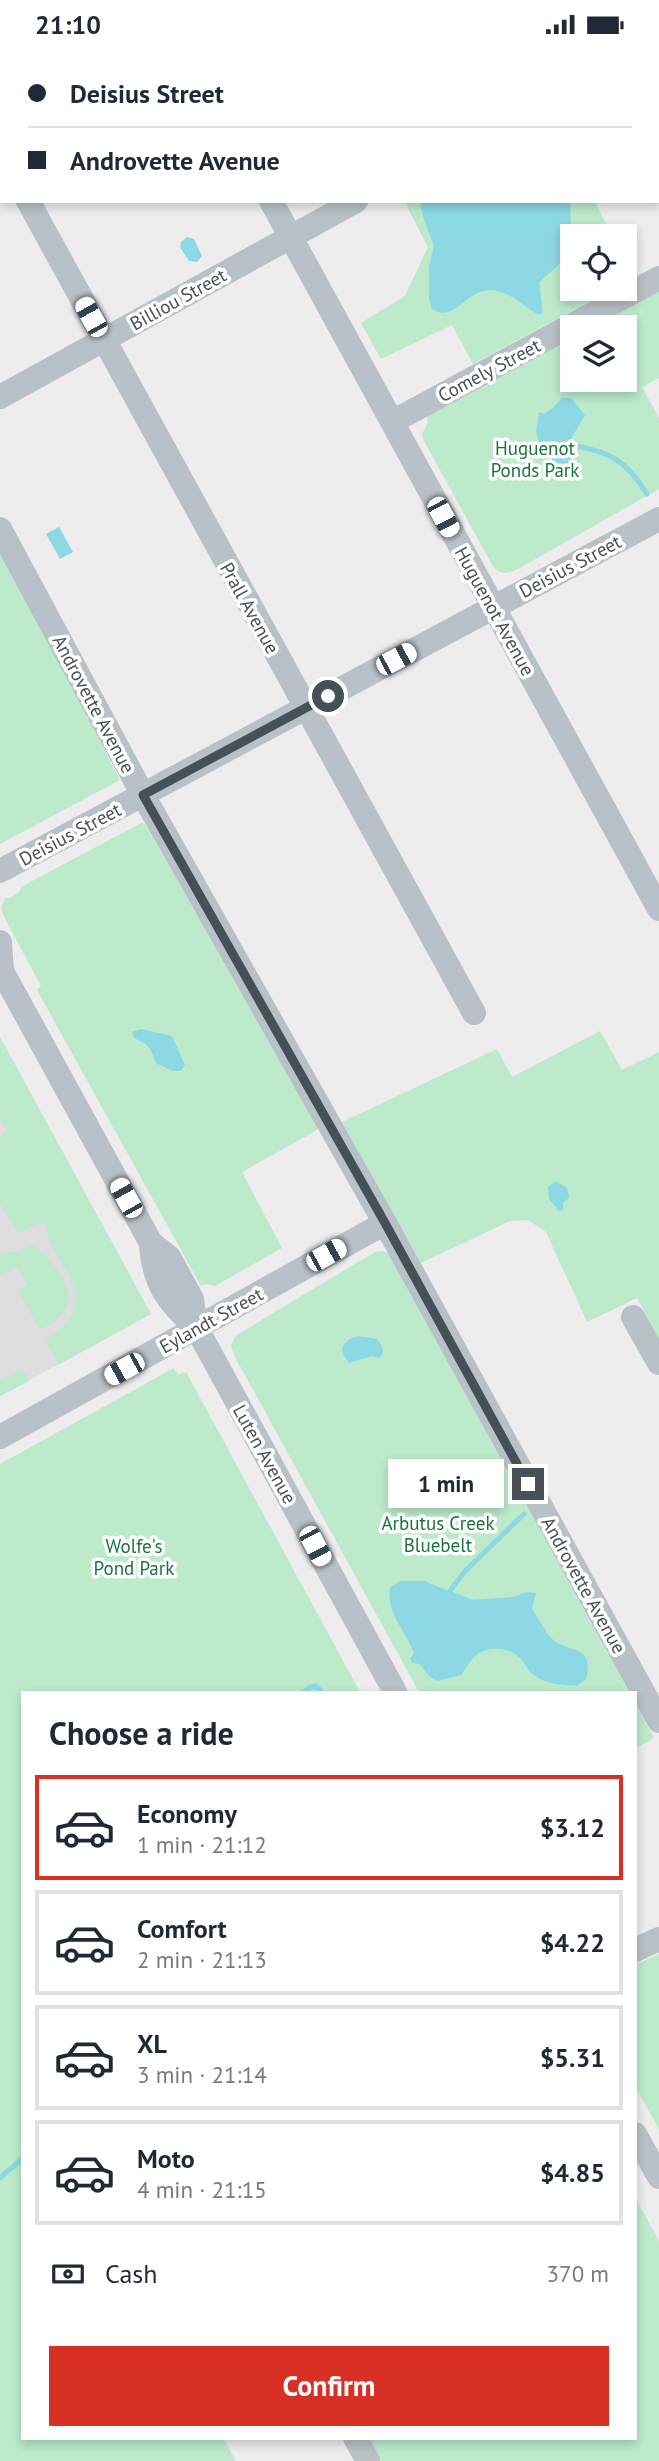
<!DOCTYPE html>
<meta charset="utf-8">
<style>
:root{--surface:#fff;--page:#f2f2f3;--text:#1f2937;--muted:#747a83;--line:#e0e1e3;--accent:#d93025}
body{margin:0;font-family:"PT Sans",sans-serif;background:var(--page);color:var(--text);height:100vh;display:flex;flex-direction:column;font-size:26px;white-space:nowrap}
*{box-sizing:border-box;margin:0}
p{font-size:23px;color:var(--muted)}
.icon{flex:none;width:38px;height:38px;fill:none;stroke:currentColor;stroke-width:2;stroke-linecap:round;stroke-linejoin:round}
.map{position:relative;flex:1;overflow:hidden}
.drawer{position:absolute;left:21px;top:1642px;width:616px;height:749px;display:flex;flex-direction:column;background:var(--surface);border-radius:0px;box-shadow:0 4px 10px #0003}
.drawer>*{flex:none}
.guide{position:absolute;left:0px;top:0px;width:660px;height:154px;box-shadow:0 4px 10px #0003;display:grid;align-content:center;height:154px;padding:0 28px;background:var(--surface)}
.controls{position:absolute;left:560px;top:175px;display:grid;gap:14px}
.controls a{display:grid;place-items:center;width:77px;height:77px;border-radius:0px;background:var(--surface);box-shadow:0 4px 10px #0003;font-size:35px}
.end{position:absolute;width:32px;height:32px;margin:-16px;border:9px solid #455057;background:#fff;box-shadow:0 0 0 4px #fff}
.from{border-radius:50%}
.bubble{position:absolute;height:49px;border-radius:0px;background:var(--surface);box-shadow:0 4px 10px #0003;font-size:23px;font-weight:600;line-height:49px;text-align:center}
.car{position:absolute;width:21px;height:42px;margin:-21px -10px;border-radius:9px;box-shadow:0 0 5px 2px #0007;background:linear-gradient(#fff 24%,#345 0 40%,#fff 0 76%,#345 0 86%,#fff 0)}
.guide b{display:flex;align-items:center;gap:24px;height:66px;font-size:26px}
.guide b+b{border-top:2px solid var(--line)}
.guide i{width:18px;height:18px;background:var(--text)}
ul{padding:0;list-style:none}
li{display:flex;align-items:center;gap:21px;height:105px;margin:0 14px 10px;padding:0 14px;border:4px solid var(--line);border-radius:0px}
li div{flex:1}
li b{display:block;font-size:26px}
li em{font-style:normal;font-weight:600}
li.selected{border-color:var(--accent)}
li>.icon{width:63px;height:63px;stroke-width:1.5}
h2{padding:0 28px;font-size:32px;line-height:84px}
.pay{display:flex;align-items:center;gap:18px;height:77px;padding:0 28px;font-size:26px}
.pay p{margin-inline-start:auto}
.button{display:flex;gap:14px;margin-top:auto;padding:14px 28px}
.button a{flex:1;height:80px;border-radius:0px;background:var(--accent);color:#fff;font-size:28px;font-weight:600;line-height:80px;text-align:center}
.status{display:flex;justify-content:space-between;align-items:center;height:49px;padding:0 35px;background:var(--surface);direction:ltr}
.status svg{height:19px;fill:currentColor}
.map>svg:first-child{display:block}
</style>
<div class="status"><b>21:10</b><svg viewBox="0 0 49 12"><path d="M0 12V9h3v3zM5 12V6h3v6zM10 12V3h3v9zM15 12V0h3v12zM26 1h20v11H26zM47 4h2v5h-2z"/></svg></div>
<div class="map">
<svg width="659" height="2412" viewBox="0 0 659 2412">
<rect width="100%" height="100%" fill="#eeecec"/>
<path fill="#dfdddd" d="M0,988L151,1265L0,1347Z"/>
<path fill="#bceacb" d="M404,152H594L613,187H572V240H612L473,315L452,276L381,310L361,274L405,247L428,198Z
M659,241V329L642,338L659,369V440L518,520C509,524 503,527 494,519L424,392L422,385L428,373L427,366L572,284V331H625V278H583Z
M0,495L120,731L0,795Z
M141,774L145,775L319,1080L242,1123L282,1199L215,1237L208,1235L201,1237L37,941L41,937L3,866L1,859L5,849H10L20,842L21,838Z
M600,982L622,1021L659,1003V1290L637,1249L587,1273L546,1183L528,1171L510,1172L421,1214L342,1073L497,1000L512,1028Z
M0,988L151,1265L58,1316L46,1291C51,1286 58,1283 63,1278C93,1246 61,1219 49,1191C47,1186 47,1180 45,1175C35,1171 29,1183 18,1183L0,1155V1088L5,1084V1079L0,1068Z
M32,1196C43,1201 50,1210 56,1219C77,1248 72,1266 40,1281L18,1242L27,1236L17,1218L0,1227V1204L18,1202Z
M383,1202L389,1205L629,1643H419L235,1308L231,1297L235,1287L375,1203Z
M174,1319L178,1326L186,1323L360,1643H23V2389H223L236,2412H0V1415Z
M21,1320L31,1331L0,1347V1331Z
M635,1654L654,1689L635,1700Z
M659,1905V2080L635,2037V1916Z
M635,2148L659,2192V2412H379L367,2389H635Z"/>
<path fill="#8cd8e4" d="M420,152H570C571,170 572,200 560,214C554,222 545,226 539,234L543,264L539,266C522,257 511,242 490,241C466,241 453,275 432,260L429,250V218L434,197L423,168Z
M187,188L194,190L202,207L197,213L189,212L180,198L181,193Z
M562,349H571L585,366L572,388L570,417L562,419L550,409L542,406L536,382L539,363L544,365L553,359Z
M59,478L73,503L60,510L46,485Z
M141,980L172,987L185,1016L181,1022H172L156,1014C150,998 150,996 134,989L132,983Z
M556,1132L567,1139L569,1149L563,1154V1161L559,1162L549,1150L548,1138Z
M358,1287L377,1290L382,1297L383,1305L379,1309L372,1307L349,1314L344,1307L342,1298L348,1291Z
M400,1532H424L473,1551L512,1548L528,1543L536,1544L532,1560C538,1569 544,1580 551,1589C568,1606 595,1593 586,1630L577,1637C563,1636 545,1635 534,1626C528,1622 525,1614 520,1609C508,1597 485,1597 474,1608C469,1613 466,1620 461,1626L437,1632L429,1627L420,1615L412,1614L410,1610L414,1604C405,1581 386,1563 390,1539Z"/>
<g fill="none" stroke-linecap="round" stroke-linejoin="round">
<path stroke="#8cd8e4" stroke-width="5" d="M570,396C609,402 626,411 647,445
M450,1542L465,1522L524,1465
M304,1643L310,1638L316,1637L322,1643
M0,2129L23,2109"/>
<path stroke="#b8c1c7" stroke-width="24" d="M197,2L200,0
M631,2L634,0
M0,101L2,105
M28,152L474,964
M271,152L659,860
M0,348L356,152
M392,373L659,229
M0,480L143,746L385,1174L659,1672
M0,822L659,470
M0,893L2,922L151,1194L169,1208L192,1250L196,1278
M151,1194C153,1233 167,1253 196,1278L395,1643
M633,1268L659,1314
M0,1388L385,1174
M635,1901L659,1890
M635,2085L659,2128
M355,2389L368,2412"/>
</g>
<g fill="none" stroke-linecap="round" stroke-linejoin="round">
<path stroke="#455057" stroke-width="9" d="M328,647L143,746L385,1174L528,1435"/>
</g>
<g text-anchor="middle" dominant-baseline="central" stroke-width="7" stroke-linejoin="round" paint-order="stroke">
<g font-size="19" fill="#455057" stroke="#fff">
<text transform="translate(178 250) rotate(-29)">Billiou Street</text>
<text transform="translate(489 321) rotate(-28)">Comely Street</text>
<text transform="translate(570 517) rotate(-28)">Deisius Street</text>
<text transform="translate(250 559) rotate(61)">Prall Avenue</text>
<text transform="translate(495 562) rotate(61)">Huguenot Avenue</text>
<text transform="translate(94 655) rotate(62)">Androvette Avenue</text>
<text transform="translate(70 785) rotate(-28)">Deisius Street</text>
<text transform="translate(211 1271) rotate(-29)">Eylandt Street</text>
<text transform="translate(265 1405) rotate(61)">Luten Avenue</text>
<text transform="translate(584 1536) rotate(61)">Androvette Avenue</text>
</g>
<g font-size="19" fill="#1d7242" stroke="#fff">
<text x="535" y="399">Huguenot<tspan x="535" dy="22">Ponds Park</tspan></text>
<text x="438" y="1474">Arbutus Creek<tspan x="438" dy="22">Bluebelt</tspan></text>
<text x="134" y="1497">Wolfe's<tspan x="134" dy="22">Pond Park</tspan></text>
</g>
</g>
</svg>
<div class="controls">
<a><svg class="icon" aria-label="locate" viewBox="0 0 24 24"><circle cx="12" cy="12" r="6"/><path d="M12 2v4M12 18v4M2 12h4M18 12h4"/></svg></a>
<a><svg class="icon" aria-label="layers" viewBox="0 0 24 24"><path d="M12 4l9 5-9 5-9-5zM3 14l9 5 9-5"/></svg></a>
</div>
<i class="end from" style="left:328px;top:647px"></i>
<i class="end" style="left:528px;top:1435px"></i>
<div class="bubble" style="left:388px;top:1410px;width:116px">1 min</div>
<i class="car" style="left:91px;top:268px;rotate:331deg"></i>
<i class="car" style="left:443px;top:468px;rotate:152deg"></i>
<i class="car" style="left:396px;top:610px;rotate:62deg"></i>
<i class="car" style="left:126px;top:1149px;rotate:331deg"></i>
<i class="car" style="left:326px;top:1206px;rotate:61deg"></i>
<i class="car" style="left:124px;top:1320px;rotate:241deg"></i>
<i class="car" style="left:315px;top:1497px;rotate:152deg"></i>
<div class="guide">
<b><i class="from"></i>Deisius Street</b>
<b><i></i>Androvette Avenue</b>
</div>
<section class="drawer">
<h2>Choose a ride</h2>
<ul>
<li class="selected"><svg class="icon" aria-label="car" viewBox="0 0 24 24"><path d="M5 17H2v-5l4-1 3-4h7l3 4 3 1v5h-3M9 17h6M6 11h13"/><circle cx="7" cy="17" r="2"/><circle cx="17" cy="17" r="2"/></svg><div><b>Economy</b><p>1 min · 21:12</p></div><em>$3.12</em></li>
<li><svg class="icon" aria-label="car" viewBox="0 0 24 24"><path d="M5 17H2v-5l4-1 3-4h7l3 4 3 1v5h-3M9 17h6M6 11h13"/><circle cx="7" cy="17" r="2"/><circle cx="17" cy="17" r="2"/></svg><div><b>Comfort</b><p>2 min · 21:13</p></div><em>$4.22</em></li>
<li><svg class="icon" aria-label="car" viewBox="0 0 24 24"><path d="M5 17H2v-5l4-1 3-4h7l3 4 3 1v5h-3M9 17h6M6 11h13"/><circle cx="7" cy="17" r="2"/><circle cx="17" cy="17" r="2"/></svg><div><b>XL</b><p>3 min · 21:14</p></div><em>$5.31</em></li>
<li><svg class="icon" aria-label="car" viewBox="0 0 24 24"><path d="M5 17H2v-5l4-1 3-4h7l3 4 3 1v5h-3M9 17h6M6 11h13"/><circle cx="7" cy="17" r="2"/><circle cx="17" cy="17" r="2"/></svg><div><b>Moto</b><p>4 min · 21:15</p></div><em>$4.85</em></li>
</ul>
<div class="pay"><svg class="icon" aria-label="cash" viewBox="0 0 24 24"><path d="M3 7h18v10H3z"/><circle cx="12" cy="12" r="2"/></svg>Cash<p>370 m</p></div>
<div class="button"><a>Confirm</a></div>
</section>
</div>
